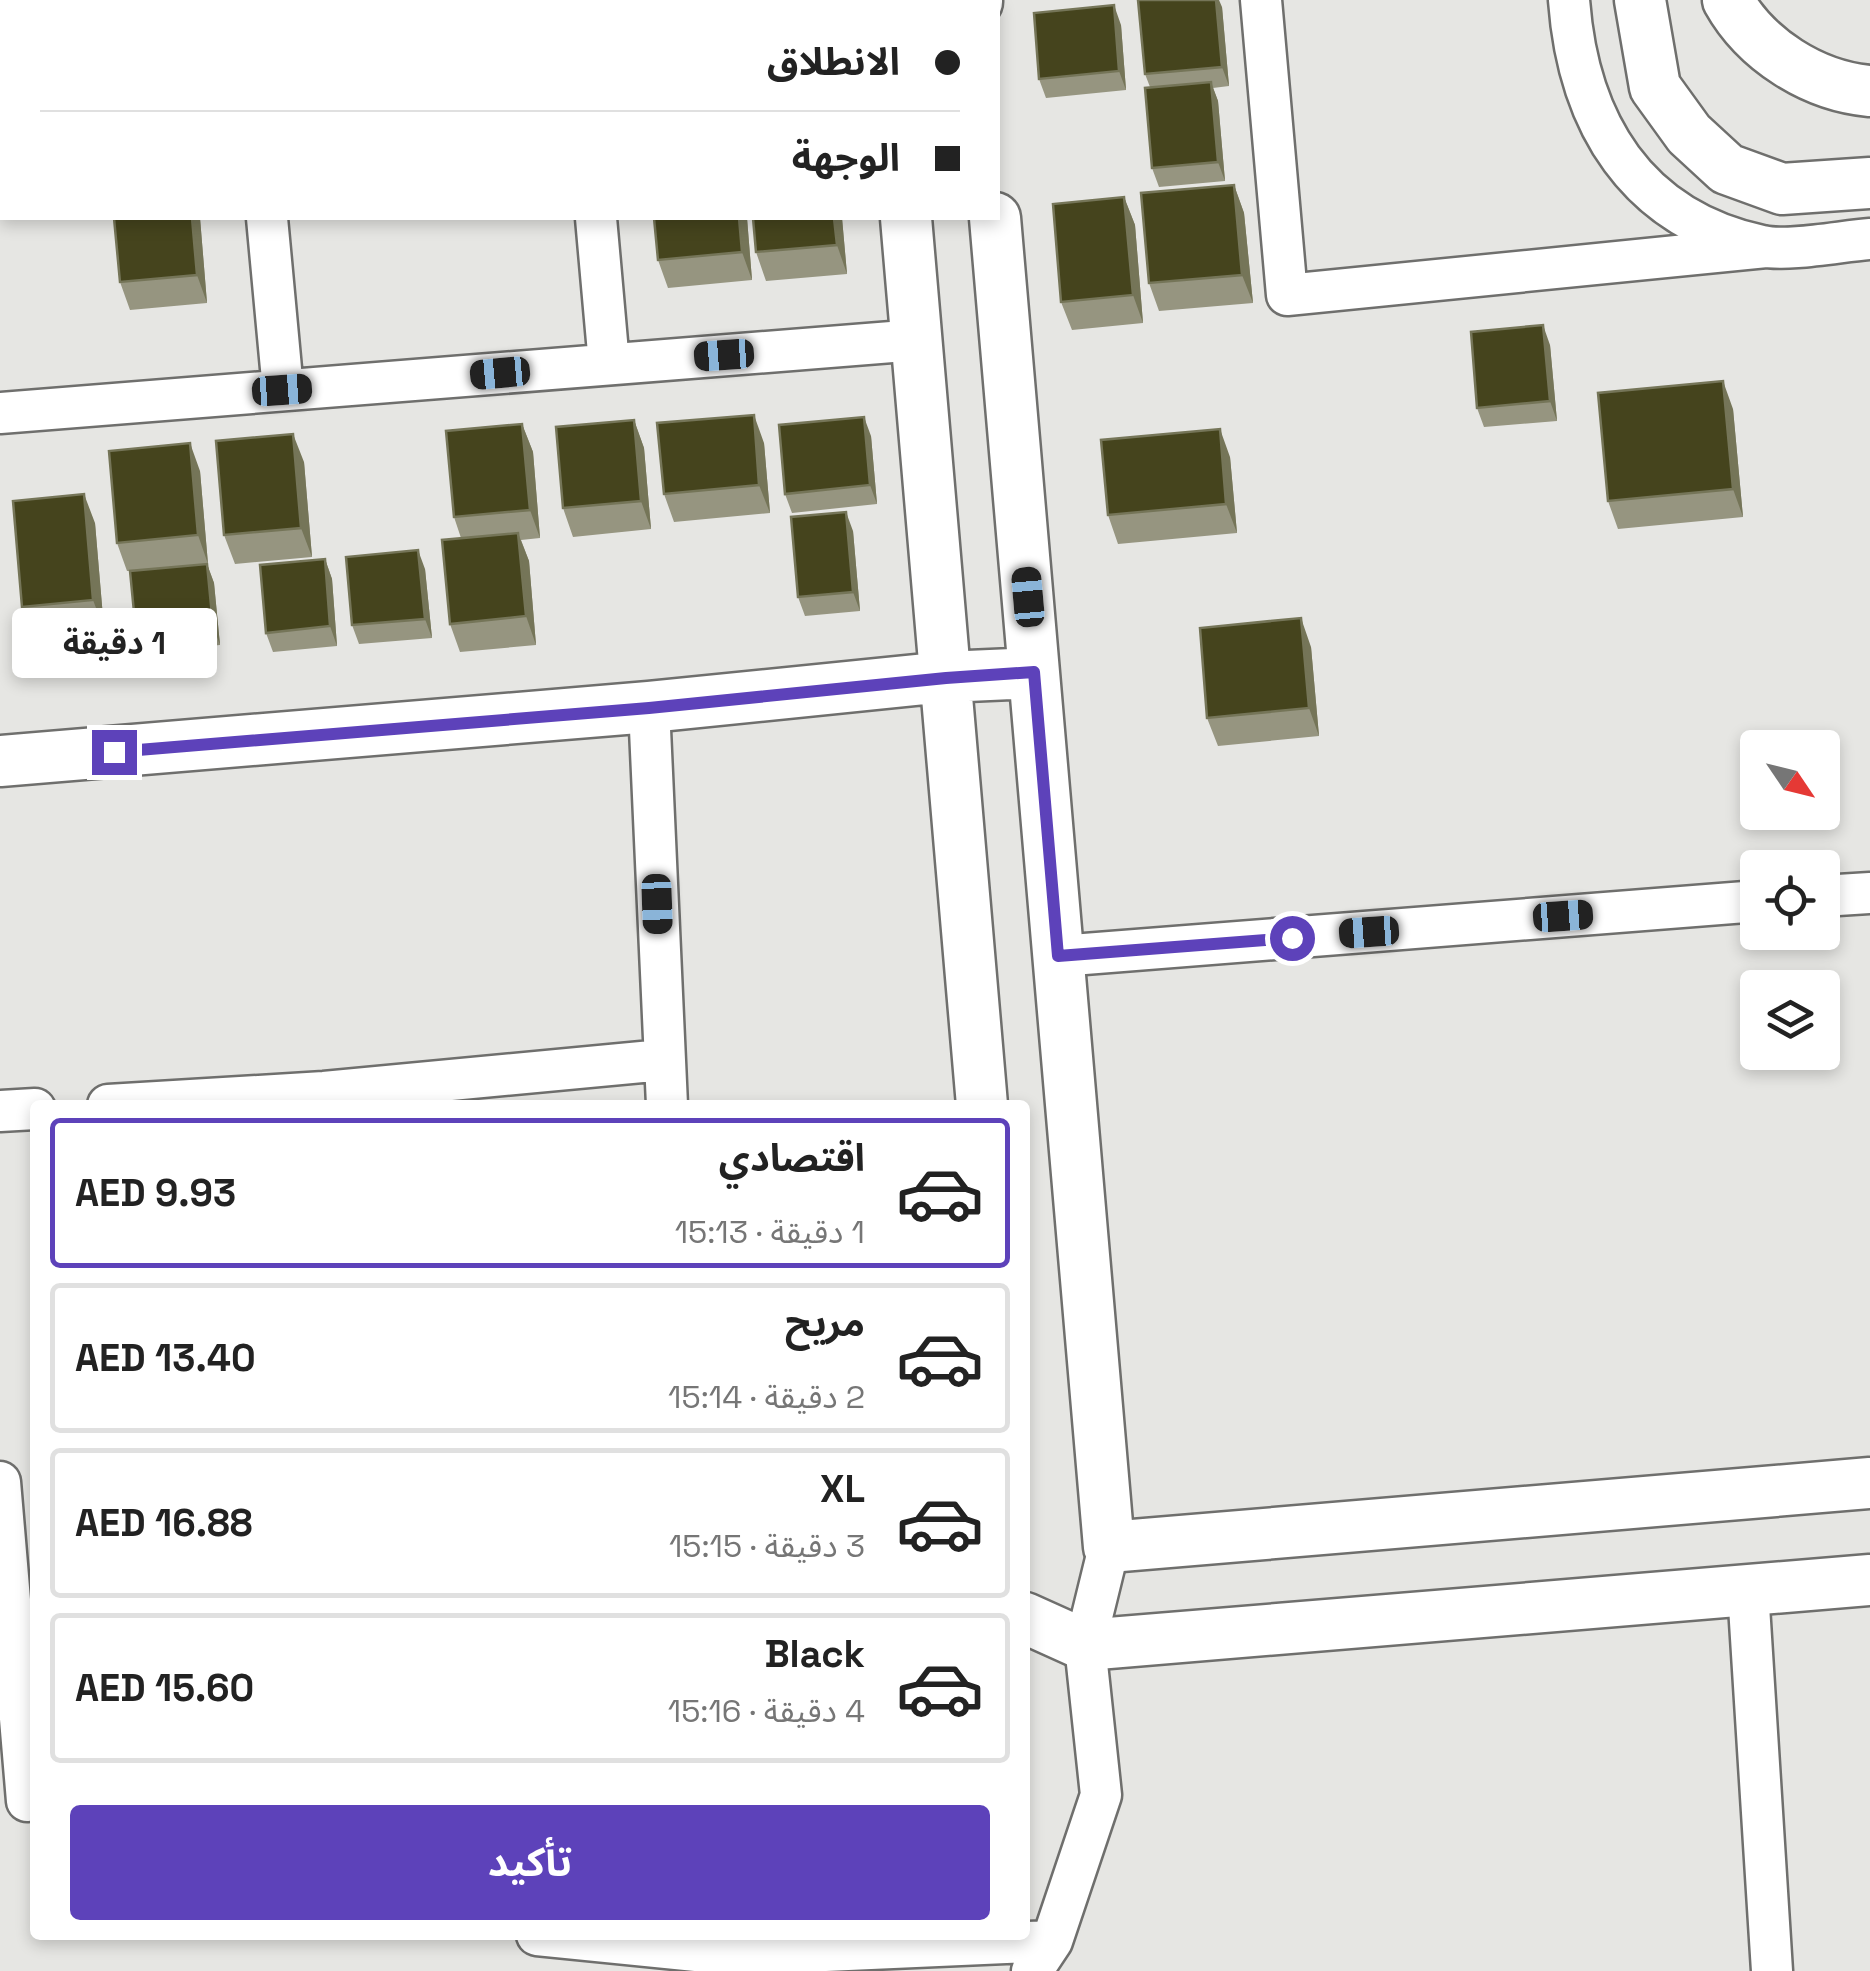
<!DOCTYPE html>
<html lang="ar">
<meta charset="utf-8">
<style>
:root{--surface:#fff;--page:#f2f2f2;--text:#222;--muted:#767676;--line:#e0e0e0;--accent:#5d42ba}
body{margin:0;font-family:"Space Grotesk","Noto Sans Arabic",sans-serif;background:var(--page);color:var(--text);direction:rtl;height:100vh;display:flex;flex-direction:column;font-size:38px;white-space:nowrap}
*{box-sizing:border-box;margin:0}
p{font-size:32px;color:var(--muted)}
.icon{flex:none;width:55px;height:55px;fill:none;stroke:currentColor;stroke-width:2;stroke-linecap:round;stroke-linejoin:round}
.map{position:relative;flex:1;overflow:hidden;direction:ltr}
.drawer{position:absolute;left:30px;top:1100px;width:1000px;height:840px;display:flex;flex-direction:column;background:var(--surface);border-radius:10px;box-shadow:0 5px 15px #0003;direction:rtl}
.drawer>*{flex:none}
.top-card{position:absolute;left:0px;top:0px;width:1000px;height:220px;box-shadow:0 5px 15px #0003;direction:rtl;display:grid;align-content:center;height:220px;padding:0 40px;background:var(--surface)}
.needle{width:65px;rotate:125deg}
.tools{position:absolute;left:1740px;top:730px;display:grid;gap:20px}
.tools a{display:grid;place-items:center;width:100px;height:100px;border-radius:10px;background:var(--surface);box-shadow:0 5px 15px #0003;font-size:50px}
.end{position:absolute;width:45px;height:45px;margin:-22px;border:12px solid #5d42ba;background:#fff;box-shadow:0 0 0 5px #fff}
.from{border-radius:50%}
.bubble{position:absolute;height:70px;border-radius:10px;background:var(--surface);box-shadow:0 5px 15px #0003;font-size:32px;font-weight:700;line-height:70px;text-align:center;direction:rtl}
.car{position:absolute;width:30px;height:60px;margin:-30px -15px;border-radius:12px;box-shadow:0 0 8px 2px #0007;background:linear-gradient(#222 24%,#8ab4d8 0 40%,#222 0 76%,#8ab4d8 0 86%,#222 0)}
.top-card b{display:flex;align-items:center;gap:35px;height:95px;font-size:38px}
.top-card b+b{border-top:2px solid var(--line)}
.top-card i{width:25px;height:25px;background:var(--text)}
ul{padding:18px 0 0;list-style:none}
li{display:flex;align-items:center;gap:30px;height:150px;margin:0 20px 15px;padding:0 20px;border:5px solid var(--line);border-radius:10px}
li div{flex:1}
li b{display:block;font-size:38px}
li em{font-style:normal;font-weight:700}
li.current{border-color:var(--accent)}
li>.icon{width:90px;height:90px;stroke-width:1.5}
.cta{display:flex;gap:20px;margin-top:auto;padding:20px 40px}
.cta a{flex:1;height:115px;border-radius:10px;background:var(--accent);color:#fff;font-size:40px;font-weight:700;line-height:115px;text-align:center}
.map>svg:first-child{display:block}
</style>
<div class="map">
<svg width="1870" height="1971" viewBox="0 0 1870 1971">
<rect width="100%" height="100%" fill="#e6e6e3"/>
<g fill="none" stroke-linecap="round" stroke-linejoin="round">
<defs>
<path id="minor" d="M246,0L247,2
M577,0V2
M1261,0L1287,295L1766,247
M1569,0C1578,123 1636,219 1762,246C1787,252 1842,241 1870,239
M267,218L283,390
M596,218L609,364
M0,413L917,340
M649,707L667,1105
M1822,896L1870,893
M1059,956L1758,901
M108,1105L324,1092L663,1060
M0,1111L35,1109
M0,1482L27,1801
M1748,1590L1772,1971
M537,1935L735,1955L1052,1941
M1032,1971L1052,1941L1101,1795L1085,1645L1109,1547"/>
<path id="tertiary" d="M888,0V2
M977,0V2
M1640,0L1655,87L1689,134L1727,169L1782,189L1870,183
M1728,0C1756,50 1813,86 1870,91
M906,218L982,1105
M995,218L1109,1547L1870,1483
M0,761L649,707L945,677L1034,673
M1025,1618L1085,1645L1870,1580"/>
</defs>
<use href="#minor" stroke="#6f6f6d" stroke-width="45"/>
<use href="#tertiary" stroke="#6f6f6d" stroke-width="55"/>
<use href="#minor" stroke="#fff" stroke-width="40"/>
<use href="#tertiary" stroke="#fff" stroke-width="50"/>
</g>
<path fill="#969580" d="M1222,7L1229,86L1213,88L1218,101L1225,181L1159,187L1152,168L1150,87L1145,74Z
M1121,25L1126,90L1046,98L1039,79Z
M1234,185L1244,213L1253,303L1159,311L1149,283Z
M1124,197L1135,225L1143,323L1072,330L1061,302Z
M200,218L207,303L130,310L120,282Z
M654,218H747L752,280L668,288L658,260Z
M842,218L847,274L766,281L756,252Z
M1550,345L1557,421L1484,427L1477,408Z
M1733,409L1743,517L1618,529L1608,501Z
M634,420L644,448L651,529L573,537L563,508Z
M522,424L533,452L540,538L521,540L529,561L536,645L460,652L450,624L461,538L454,517Z
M871,436L877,504L792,513L785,494Z
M764,443L770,513L674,522L664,494Z
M1230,457L1237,533L1118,544L1108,515Z
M304,462L312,557L235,564L224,535Z
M200,471L208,564L152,569L207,564L214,583L220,645L143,652L136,633L130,571H127L117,543Z
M95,523L104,629L32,635L22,607Z
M853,531L860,611L805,616L798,597Z
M325,559L332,579L337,646L273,652L266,633Z
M425,569L432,638L359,644L352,625Z
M1311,647L1319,736L1218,746L1207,718Z"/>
<path fill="#757558" d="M1216,0H1219L1222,7L1229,86L1222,67Z
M1114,5L1121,25L1126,90L1119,71Z
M1211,82L1218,101L1225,181L1218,162Z
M1234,185L1244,213L1253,303L1242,275Z
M1124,197L1135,225L1143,323L1133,295Z
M192,218H200L207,303L197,275Z
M739,218H747L752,280L742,252Z
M834,218H842L847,274L837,245Z
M1543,325L1550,345L1557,421L1550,401Z
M1723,381L1733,409L1743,517L1733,489Z
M754,415L764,443L770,513L759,485Z
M864,417L871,436L877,504L870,485Z
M634,420L644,448L651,529L641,501Z
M522,424L533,452L540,538L530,510Z
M1220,429L1230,457L1237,533L1226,504Z
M293,434L304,462L312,557L301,528Z
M190,443L200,471L208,564L198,535Z
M84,494L95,523L104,629L93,600Z
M846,512L853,531L860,611L853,592Z
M518,533L529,561L536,645L526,616Z
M418,550L425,569L432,638L425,619Z
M325,559L332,579L337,646L330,626Z
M207,564L214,583L220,645L213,626Z
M1301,618L1311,647L1319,736L1309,708Z"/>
<path fill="#45441d" stroke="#757558" stroke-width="2.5" d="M26,0H118V2H26Z
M303,0H382L383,2H303Z
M397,0H485V2H397Z
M638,0H716V2H639Z
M750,0H817V2H750Z
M1138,0H1216L1222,67L1145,74Z
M1114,5L1119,71L1039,79L1034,13Z
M1211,82L1218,162L1152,168L1145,88Z
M1234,185L1242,275L1149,283L1141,193Z
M1124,197L1133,295L1061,302L1053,204Z
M114,218H192L197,275L120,282Z
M654,218H739L742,252L658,260Z
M753,218H834L837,245L756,252Z
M1543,325L1550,401L1477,408L1471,332Z
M1723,381L1733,489L1608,501L1598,393Z
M754,415L759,485L664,494L657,423Z
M864,417L870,485L785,494L779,425Z
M634,420L641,501L563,508L556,427Z
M522,424L530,510L454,517L446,431Z
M1220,429L1226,504L1108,515L1101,440Z
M293,434L301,528L224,535L216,441Z
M190,443L198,535L117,543L109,451Z
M84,494L93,600L22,607L13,501Z
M846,512L853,592L798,597L791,517Z
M518,533L526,616L450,624L442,540Z
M418,550L425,619L352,625L346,557Z
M325,559L330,626L266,633L260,565Z
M207,564L213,626L136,633L130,571Z
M1301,618L1309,708L1207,718L1200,628Z"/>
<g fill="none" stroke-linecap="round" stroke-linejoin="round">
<path stroke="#5d42ba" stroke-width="12" d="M114,752L649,708L946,678L1034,672L1058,956L1292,938"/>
</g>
</svg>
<div class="tools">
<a><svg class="needle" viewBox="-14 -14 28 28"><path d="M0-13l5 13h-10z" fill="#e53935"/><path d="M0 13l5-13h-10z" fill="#767676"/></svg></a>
<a><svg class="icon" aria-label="locate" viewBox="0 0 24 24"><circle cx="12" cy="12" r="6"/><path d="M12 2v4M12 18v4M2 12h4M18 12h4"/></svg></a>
<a><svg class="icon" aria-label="layers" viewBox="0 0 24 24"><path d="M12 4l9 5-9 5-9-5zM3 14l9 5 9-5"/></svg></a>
</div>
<i class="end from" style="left:1292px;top:938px"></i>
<i class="end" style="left:114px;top:752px"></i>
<div class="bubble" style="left:12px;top:608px;width:205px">1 دقيقة</div>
<i class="car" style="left:724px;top:355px;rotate:266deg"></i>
<i class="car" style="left:500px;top:373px;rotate:265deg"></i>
<i class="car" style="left:282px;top:390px;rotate:86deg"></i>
<i class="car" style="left:1028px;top:597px;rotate:355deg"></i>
<i class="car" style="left:657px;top:904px;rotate:178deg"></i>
<i class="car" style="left:1563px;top:916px;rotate:86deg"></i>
<i class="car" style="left:1369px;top:932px;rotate:266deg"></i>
<div class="top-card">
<b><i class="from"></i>الانطلاق</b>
<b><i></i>الوجهة</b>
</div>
<section class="drawer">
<ul>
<li class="current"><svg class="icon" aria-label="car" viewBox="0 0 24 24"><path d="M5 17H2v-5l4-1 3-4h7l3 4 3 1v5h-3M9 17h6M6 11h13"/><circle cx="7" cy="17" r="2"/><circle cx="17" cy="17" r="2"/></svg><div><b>اقتصادي</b><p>1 دقيقة · 15:13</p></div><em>AED 9.93</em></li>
<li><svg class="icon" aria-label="car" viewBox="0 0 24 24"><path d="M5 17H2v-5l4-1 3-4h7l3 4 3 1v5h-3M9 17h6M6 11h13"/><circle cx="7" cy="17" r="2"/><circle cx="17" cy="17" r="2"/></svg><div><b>مريح</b><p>2 دقيقة · 15:14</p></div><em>AED 13.40</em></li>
<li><svg class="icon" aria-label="car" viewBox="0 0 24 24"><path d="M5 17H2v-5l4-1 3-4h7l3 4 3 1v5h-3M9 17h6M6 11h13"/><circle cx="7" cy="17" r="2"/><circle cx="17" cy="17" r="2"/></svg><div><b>XL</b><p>3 دقيقة · 15:15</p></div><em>AED 16.88</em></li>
<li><svg class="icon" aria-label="car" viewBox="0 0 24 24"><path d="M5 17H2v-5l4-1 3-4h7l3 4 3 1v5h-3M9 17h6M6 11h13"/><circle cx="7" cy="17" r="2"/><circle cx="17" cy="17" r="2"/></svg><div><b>Black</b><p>4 دقيقة · 15:16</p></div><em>AED 15.60</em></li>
</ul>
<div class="cta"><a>تأكيد</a></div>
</section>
</div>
